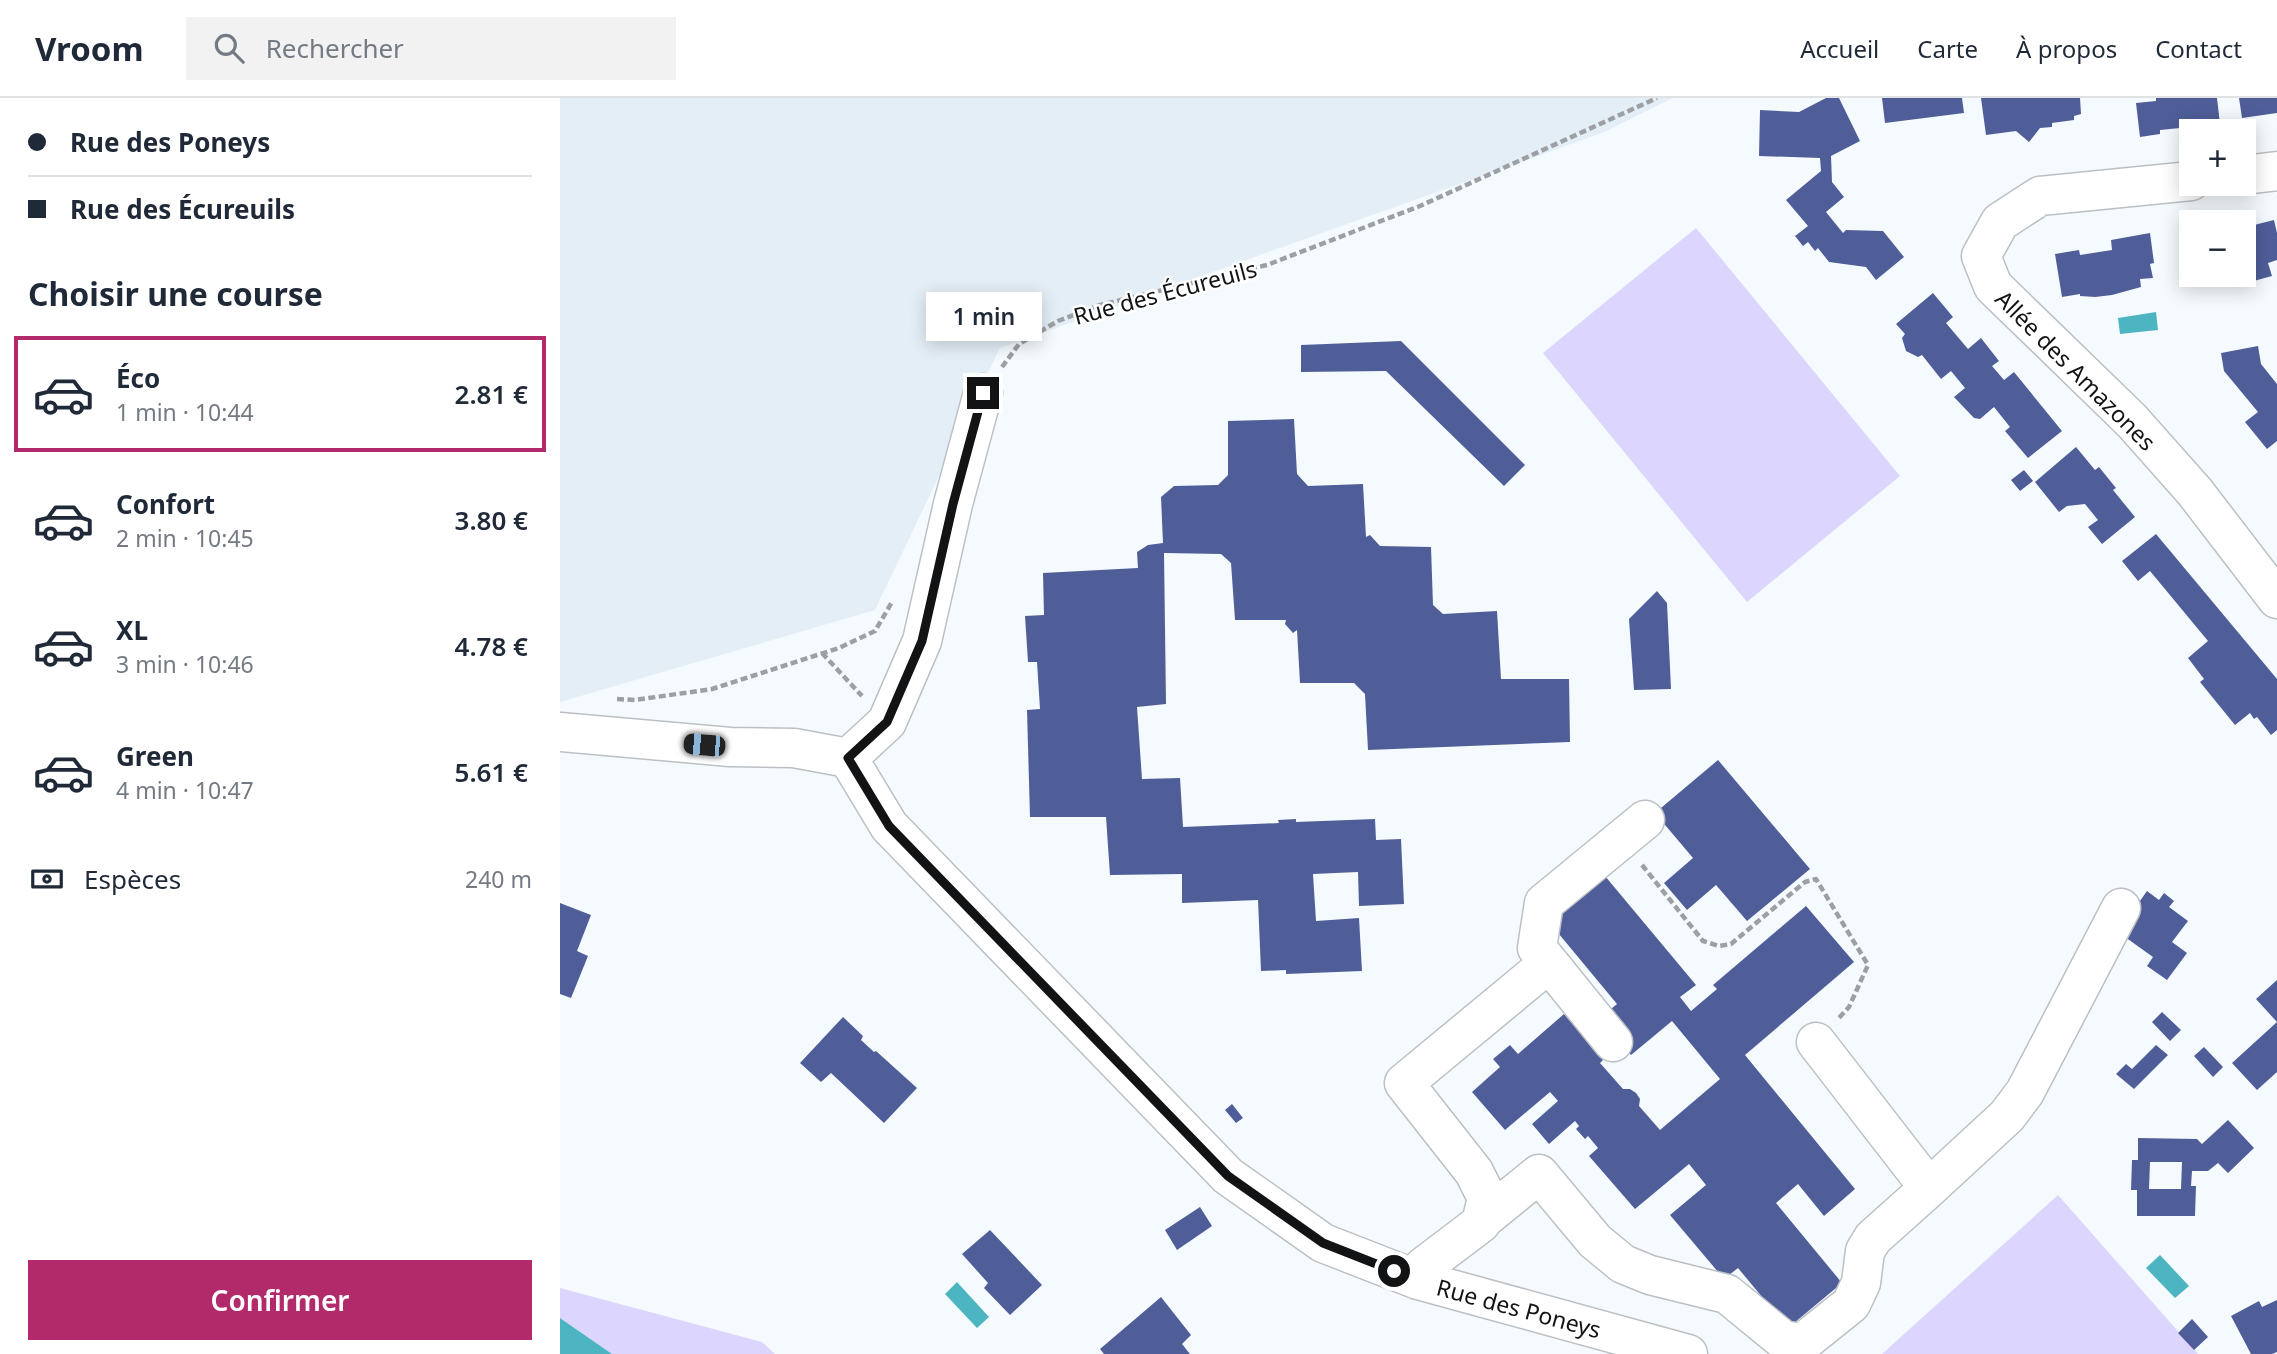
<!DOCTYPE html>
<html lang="fr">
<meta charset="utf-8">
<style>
:root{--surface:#fff;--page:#f2f2f3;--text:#1f2937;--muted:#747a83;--line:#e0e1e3;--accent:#b32a6a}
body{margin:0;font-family:"Noto Sans",sans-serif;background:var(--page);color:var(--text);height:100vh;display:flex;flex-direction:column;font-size:26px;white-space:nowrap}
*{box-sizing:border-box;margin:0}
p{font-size:23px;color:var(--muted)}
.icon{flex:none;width:38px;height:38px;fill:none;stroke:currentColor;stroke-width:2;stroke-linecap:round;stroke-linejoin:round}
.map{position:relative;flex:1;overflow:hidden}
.side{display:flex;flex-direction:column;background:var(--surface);width:560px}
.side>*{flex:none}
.top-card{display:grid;align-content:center;height:154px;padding:0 28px;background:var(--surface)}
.buttons{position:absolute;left:1619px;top:21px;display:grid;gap:14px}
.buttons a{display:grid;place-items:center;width:77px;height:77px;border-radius:0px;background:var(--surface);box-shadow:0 4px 18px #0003;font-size:35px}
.end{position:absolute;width:32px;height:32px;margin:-16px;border:9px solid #121315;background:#fff;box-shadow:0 0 0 4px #fff}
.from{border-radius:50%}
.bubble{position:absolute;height:49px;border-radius:0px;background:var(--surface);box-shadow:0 4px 18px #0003;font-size:23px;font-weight:600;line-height:49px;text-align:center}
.car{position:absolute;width:21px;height:42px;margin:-21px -10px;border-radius:9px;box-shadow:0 0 5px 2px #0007;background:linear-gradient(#222 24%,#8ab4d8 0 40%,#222 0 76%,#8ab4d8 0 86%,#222 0)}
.top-card b{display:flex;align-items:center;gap:24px;height:66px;font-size:26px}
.top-card b+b{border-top:2px solid var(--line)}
.top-card i{width:18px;height:18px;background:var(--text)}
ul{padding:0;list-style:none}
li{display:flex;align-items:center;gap:21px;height:116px;margin:0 14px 10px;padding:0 14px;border:4px solid transparent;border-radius:0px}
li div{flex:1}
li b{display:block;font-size:26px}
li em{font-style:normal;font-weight:600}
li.selected{border-color:var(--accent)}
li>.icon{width:63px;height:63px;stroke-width:1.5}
h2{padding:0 28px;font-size:32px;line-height:84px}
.pay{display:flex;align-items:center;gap:18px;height:77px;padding:0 28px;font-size:26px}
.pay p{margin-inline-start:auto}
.button{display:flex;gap:14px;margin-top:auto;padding:14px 28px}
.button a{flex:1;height:80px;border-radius:0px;background:var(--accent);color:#fff;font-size:28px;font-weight:600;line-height:80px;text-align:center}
header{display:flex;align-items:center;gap:42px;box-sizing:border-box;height:98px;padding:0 35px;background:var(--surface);border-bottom:2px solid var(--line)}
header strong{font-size:33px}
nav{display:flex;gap:38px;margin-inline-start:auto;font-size:24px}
.search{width:490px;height:63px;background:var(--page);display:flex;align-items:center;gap:18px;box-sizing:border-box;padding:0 24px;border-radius:0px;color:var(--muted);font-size:26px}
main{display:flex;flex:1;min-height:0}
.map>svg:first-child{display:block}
</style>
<header>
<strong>Vroom</strong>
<div class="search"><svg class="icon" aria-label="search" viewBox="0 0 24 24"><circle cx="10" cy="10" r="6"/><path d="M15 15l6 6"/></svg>Rechercher</div>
<nav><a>Accueil</a><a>Carte</a><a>À propos</a><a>Contact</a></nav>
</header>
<main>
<section class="side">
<div class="top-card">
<b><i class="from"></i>Rue des Poneys</b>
<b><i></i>Rue des Écureuils</b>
</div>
<h2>Choisir une course</h2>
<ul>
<li class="selected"><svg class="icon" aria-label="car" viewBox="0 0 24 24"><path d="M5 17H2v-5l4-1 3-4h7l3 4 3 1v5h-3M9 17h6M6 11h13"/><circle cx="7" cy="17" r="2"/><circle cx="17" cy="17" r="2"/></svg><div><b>Éco</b><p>1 min · 10:44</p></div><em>2.81 €</em></li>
<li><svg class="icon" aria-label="car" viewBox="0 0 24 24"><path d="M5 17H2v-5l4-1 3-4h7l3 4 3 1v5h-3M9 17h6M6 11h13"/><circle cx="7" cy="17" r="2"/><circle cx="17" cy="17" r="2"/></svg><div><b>Confort</b><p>2 min · 10:45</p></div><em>3.80 €</em></li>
<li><svg class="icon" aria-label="car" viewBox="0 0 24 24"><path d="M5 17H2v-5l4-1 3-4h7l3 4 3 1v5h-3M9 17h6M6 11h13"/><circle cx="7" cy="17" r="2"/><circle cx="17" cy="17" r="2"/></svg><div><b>XL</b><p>3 min · 10:46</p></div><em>4.78 €</em></li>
<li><svg class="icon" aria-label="car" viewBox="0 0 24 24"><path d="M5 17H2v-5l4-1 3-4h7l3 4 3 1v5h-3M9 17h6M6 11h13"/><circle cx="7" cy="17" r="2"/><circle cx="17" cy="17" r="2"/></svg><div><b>Green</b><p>4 min · 10:47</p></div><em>5.61 €</em></li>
</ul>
<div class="pay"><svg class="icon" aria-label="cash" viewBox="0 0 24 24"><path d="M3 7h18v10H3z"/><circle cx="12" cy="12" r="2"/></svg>Espèces<p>240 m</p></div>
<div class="button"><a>Confirmer</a></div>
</section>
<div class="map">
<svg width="1717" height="1256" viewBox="0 0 1717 1256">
<rect width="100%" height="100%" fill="#f5fafe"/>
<path fill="#e4eef7" d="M0,0H1113L1042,35L440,250L315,512L0,604Z"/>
<path fill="#dcd5fe" d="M1136,130L1340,378L1187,504L983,255Z
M1498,1097L1638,1256H1322Z
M0,1190L202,1244L215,1256H52L0,1220Z"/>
<path fill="#4db5c1" d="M1596,214L1598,232L1560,236L1558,220Z
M1600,1157L1629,1188L1615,1200L1586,1170Z
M397,1184L429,1219L417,1230L385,1196Z
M0,1220L52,1256H0Z"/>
<path fill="#4f5e99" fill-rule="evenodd" d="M1266,0H1279L1300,43L1271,58L1272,84L1284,99L1266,114L1283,135L1286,132L1323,133L1344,159L1316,182L1306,169L1269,164L1258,150L1255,153L1248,144L1243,148L1235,138L1248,128L1226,102L1261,73L1260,60L1199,58L1200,12L1239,14Z
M1322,0H1402L1404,15L1325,25Z
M1421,0H1520L1521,16L1514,18V22L1492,25V29L1480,30L1469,44L1456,33L1426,37Z
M1596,0H1657L1660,26L1600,32V36L1580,39L1576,5L1596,3Z
M1679,0H1717V15L1682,20Z
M1714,122L1717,135V162L1708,165L1712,178L1690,184L1686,169L1684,168V123L1686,129Z
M1590,135L1594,165L1590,166L1593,180L1580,181L1581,189L1552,197L1535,199L1520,198V196L1502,199L1495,156L1519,152L1520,157L1552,152L1551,142Z
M1373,195L1393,219L1386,225L1408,251L1421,240L1439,263L1432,268L1444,282L1454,274L1502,333L1468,360L1445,333L1450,329L1434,309L1420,321L1414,320L1394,299L1405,290L1391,273L1381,281L1362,257L1358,259L1346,253L1342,240L1345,236L1336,226Z
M841,243L965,367L944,388L826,273L741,274V247Z
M1698,248L1701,266L1717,286V343L1707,351L1685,324L1698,314L1664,273L1661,255Z
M734,321L737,376L748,388L803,386L806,439L810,437L820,448L871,449L873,507L883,516L937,513L941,581H1009L1010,644L808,652L805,596L794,585H740L737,532L733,535L725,526L726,522H675L671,465L661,456L604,455L606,606L577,609L582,681L620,680L623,729L719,725L718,722L736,721V724L815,721L816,742L841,741L844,806L799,808L798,774L753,776L756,823L799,820L802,873L726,876V872L701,873L698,802L622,805V776L550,777L546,719H470L467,612L480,611L477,564H468L465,518L484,517L483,475L578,470L577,454L588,447L603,445L601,399L614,388L658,387L668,377V323Z
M1516,349L1535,372L1539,369L1556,390L1553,392L1575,419L1542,446L1528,429L1538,422L1525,406L1507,408L1499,414L1475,384Z
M1464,372L1473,383L1460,393L1451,382Z
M1596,436L1717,581V632L1711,637L1697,619L1694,621L1690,615L1675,627L1640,584L1644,581L1628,560L1648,543L1590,473L1578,483L1562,463Z
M1097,493L1107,505L1111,591L1074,592L1069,521Z
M1158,662L1250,771L1187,823L1156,787L1127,812L1104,785L1133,760L1095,715Z
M1045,778L1136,887L1120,899L1131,913L1157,891L1153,887L1246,808L1294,864L1185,957L1295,1091L1264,1118L1238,1086L1216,1105L1282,1185L1228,1230L1178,1170L1164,1181L1110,1117L1146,1087L1129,1066L1075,1111L1029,1058L1038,1050L1028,1038L1025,1041L1016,1031L1019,1028L1015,1023L989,1046L972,1026L998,1003L990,994L945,1032L912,994L940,969L933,961L950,947L958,956L1004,916L1043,962L1040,965L1063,991H1070L1076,995L1080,1001L1079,1008L1100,1032L1160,981L1112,923L1071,957L1040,920L1057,906L989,824Z
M1587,793L1599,802L1604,795L1614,803L1609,809L1628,823L1612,844L1627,855L1607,882L1587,868L1593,859L1558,834Z
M0,805L31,817L17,853L28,858L11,900L0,896Z
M1717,882V974L1697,992L1672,965L1717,924L1696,901Z
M1602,914L1621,932L1610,943L1592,924Z
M283,919L303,938L301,942L314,954L316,953L357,990L324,1025L271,975L261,984L240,965Z
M1596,947L1608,957L1574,991L1556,976L1566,966L1572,971Z
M1644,949L1663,969L1653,979L1634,958Z
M672,1006L683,1020L676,1025L665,1012Z
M1668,1022L1694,1050L1668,1075L1658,1065L1648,1073H1632L1631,1088H1636L1635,1118H1577V1092H1571L1572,1062H1578V1040L1637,1041L1642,1046ZM1590,1064H1622L1621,1091H1589Z
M640,1109L652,1128L617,1152L605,1132Z
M430,1132L482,1187L450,1217L424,1190L428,1185L402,1156Z
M601,1199L631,1237L622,1246L630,1256H544L540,1251Z
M1717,1202V1254L1712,1256H1691L1671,1218L1699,1203L1702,1209Z
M1632,1221L1648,1239L1634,1252L1618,1235Z"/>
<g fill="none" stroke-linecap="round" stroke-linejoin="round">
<defs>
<path id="minor" d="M1684,77L1717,73
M1631,83L1480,98L1440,124L1421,158L1433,188L1572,323L1635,394L1717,501
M0,634L170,649L234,650L288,660
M288,660L329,728L668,1078L763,1145L858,1182L1128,1256
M288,660L327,624L362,543L393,406L423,295
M989,865L977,850L984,805L1085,722
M1369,1090L1447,1018L1465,994L1561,810
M921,1123L979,1076L1035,1143L1063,1166L1090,1177L1167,1196L1222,1241L1241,1246L1291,1206L1301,1185L1305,1153L1313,1140L1369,1090L1256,944
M858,1182L863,1169L921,1125L927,1100L914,1074L844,985L989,865L1053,944"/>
</defs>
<use href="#minor" stroke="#bcc0c4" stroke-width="41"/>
<path stroke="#9da0a3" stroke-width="4.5" stroke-dasharray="7 3.5" stroke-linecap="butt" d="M442,269L459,246L498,223L540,207L707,167L860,108L1097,0
M262,555L302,598
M57,601L75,602L152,591L279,550L315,533L332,504
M1082,767L1143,843L1159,848L1171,846L1245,784L1256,781L1308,867L1289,909L1278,921"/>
<use href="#minor" stroke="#fff" stroke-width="38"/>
</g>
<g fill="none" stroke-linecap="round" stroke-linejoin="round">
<path stroke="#121315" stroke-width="9" d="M423,295L393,406L362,543L327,624L288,660L329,728L668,1078L763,1145L834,1173"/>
</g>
<g text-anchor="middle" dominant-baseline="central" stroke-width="5" stroke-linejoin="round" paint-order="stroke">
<g font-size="23" fill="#121315" stroke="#fff">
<text transform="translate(605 194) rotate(-15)">Rue des Écureuils</text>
<text transform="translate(1516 272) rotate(45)">Allée des Amazones</text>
<text transform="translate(959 1210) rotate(15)">Rue des Poneys</text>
</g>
</g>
</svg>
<div class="buttons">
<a>+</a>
<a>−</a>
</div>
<i class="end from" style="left:834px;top:1173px"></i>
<i class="end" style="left:423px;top:295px"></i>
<div class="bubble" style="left:366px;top:194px;width:116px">1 min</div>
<i class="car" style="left:144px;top:647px;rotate:275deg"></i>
</div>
</main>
